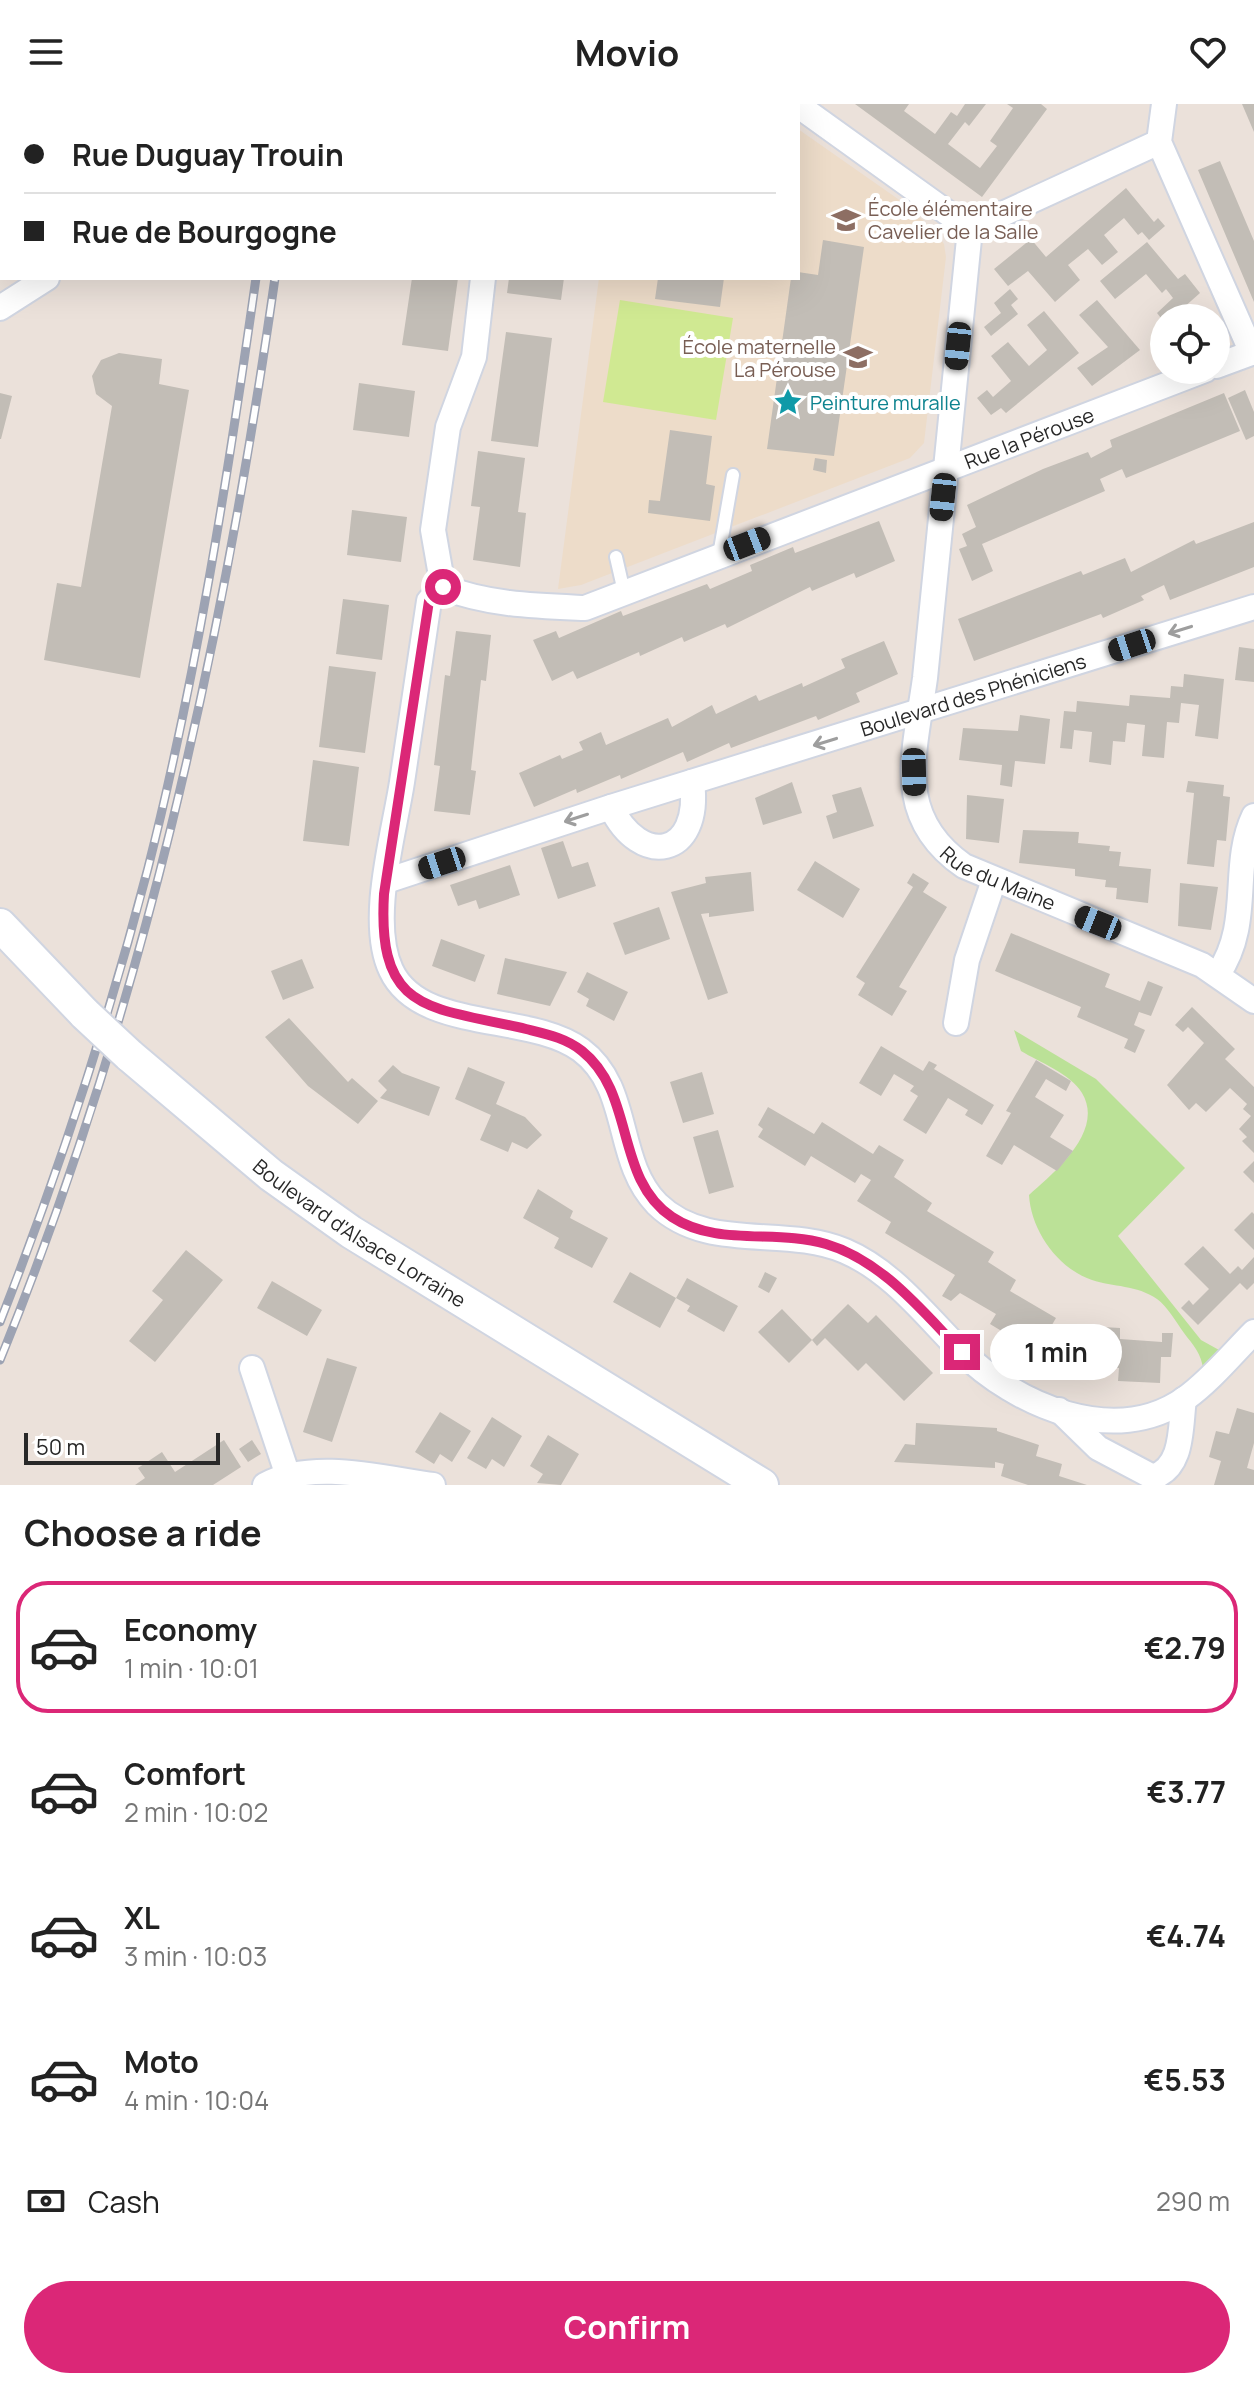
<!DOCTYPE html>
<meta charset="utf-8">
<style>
:root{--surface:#fff;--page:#f2f2f2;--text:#222;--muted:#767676;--line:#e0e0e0;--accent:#db2777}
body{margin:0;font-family:Manrope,sans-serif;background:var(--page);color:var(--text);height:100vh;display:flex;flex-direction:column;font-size:30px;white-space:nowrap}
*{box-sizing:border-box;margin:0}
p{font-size:26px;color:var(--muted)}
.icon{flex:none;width:44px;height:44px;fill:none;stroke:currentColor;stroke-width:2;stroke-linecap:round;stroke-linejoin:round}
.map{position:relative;height:1381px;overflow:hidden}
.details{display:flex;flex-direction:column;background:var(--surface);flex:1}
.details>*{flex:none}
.top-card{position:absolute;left:0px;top:0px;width:800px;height:176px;box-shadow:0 8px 32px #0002;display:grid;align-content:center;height:176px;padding:0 24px;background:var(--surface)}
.controls{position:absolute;left:1150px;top:200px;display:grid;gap:16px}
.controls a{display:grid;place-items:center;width:80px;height:80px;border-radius:50%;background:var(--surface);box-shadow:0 8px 32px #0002;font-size:40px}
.scale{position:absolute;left:24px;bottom:20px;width:196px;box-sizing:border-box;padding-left:8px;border:4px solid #282828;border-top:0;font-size:22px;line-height:28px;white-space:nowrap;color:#282828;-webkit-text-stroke:6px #fff;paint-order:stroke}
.end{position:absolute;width:36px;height:36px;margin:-18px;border:10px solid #db2777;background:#fff;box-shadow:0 0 0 4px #fff}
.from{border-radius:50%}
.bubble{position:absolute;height:56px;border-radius:28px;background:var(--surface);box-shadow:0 8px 32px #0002;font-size:26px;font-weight:700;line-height:56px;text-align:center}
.car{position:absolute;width:24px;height:48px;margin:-24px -12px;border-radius:10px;box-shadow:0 0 6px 2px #0007;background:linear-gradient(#222 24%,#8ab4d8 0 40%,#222 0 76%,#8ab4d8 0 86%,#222 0)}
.top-card b{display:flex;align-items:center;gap:28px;height:76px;font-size:30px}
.top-card b+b{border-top:2px solid var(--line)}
.top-card i{width:20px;height:20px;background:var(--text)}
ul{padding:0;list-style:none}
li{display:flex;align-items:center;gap:24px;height:132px;margin:0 16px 12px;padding:0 8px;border:4px solid transparent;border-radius:32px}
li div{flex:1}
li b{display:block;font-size:30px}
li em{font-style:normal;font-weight:700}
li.current{border-color:var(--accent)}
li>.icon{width:72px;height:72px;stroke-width:1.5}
h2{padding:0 24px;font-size:36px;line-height:96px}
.pay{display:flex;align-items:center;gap:20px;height:88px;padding:0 24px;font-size:30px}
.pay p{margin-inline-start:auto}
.button{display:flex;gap:16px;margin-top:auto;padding:16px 24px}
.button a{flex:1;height:92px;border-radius:48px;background:var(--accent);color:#fff;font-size:32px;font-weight:700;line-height:92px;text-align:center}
header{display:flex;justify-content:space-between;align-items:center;height:104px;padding:0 24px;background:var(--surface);font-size:36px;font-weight:700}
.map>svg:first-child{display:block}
</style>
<header><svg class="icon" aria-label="menu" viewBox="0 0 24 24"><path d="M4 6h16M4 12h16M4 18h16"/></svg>Movio<svg class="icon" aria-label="heart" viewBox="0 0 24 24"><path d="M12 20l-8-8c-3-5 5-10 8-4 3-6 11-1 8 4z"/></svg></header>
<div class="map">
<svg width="1254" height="1381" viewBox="0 0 1254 1381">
<rect width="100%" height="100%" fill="#ebe1da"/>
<path fill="#eddcc9" d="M798,25L898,95L933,125L944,140L946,153L924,339L910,354L581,481L558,485L599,174H798Z"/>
<path fill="#bbe197" d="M1014,926L1096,975L1185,1064L1118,1132L1201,1236L1219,1246L1203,1266C1202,1250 1193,1241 1184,1229C1176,1218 1167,1202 1157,1195C1137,1181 1113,1183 1092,1176C1057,1164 1031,1126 1029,1091C1054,1069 1105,1027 1082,989C1071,970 1039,958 1021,947Z"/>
<path fill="#d0e992" d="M620,196L733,214L716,316L603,298Z"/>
<path fill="#c2bdb6" d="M855,0H909L904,7L935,30L951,8L957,12L965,0H986L969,22L965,18L948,40L980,64L997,42L990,37L1013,4L1007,0H1041L1047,5L982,93Z
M1242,0H1254V28Z
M1220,57L1254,137V198L1198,66Z
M1126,84L1154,118L1158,114L1165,122L1149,136L1142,128L1138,131L1124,114L1104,131L1118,148L1102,161L1088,145L1068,161L1080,176L1055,198L1028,167L1008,182L994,165L1031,135L1046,153Z
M823,136L864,143L834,352L767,345L791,174H798V168L818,171Z
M1147,138L1178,175L1185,170L1200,189L1182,205L1189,214H1164V218L1157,209L1173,194L1166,185L1162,189L1146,170L1115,195L1100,177Z
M412,174H458L448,247L402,241Z
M509,174H564L561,196L507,189Z
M658,174H724L720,203L655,195Z
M1010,185L1018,195L1011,201L1018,210L991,232L984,223L1001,209L994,199Z
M1097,196L1140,246L1092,282L1077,264L1108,243L1079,211Z
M1044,207L1079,249L1006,309L1001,304L991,311L977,294L987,286L993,293L1011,277L991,252L1008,238L1029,262L1047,246L1027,221Z
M506,228L552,234L538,343L491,337Z
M1164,232V256L1152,242Z
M119,249L162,255L159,280L189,286L140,574L44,556L57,479L81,483L112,302L96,290L92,272L101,256Z
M359,279L415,287L409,333L353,326Z
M1245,286L1254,308V332L1246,336L1228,294Z
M0,289L12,292L1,335H0Z
M1224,289L1240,327L1126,374L1122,365L1100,375L1105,387L982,440L993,467L972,477L959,445L967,442L962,430L976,423L967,401L1043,365L1088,348L1091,354L1112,343L1110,336Z
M670,326L712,332L706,380L715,382L710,417L648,409L649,396L660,397Z
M478,347L525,354L518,408L526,409L520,463L473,456L480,403L471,402Z
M815,354L827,356L826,369L813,366Z
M352,406L407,413L401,458L347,451Z
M879,417L895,457L856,474L854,469L812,487L810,483L727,524L725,520L684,538L682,533L640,552L639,548L577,575L573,567L552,577L533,536L556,527L559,534L621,507L623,512L707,480L710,485L752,467L750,461L793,443L795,449Z
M1254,418V463L1170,496L1164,481L1141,492L1144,496L1103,514L1101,510L974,557L958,515L1081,467L1083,471L1125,454L1131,468L1194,436L1196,440Z
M343,495L389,501L382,556L336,550Z
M456,527L491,531L486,577L481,576L471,666L476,667L470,711L434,707L440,662L434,661L445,571L450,572Z
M884,537L898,570L856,589L860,598L818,616L816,612L731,644L729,639L687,658L683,648L621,675L620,671L577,689L576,685L534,703L519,669L560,651L562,655L583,646L579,638L601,628L606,641L668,614L672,623L712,601L716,610L756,591L759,597L802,579L803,583L845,564L841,555Z
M1239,543L1254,545V578L1235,576Z
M329,562L376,568L365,649L319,643Z
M1184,570L1224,575L1218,635L1195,632L1199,601L1181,599L1179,619L1167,618L1164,654L1142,652L1145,621L1127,619L1125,638L1113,637L1111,661L1089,658L1092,628L1074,626L1072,645L1060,644L1064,607L1076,608L1077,597L1129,602L1130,591L1170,594L1171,582L1183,583Z
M1020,611L1050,615L1045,660L1015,657L1012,683L1000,681L1002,661L959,656L963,624L1018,627Z
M313,656L359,663L349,742L303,737Z
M1188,677L1224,681L1223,692L1230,693L1226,737L1217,736L1214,763L1187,760L1194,689L1186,688Z
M792,678L802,709L763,721L755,694Z
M861,683L874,722L833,735L826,712L837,708L832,691Z
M967,691L1004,695L999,739L966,735Z
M1023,726L1079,728L1078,739L1110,742L1109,747L1121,748L1119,762L1151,765L1148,799L1116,795L1117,784L1105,783L1106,776L1075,772V765L1019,759Z
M563,737L572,763L588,758L596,782L558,795L541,744Z
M815,757L860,785L843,814L797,786Z
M510,761L520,791L479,805L476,796L458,802L450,781Z
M751,768L754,807L709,813V809L701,810L728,889L708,896L671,788L706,779L705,773Z
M913,769L929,779L923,788L947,803L899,883L907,887L892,912L858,891L865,879L856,873L913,783L907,779Z
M1180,779L1218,783L1211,826L1178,822Z
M659,803L670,835L625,851L613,819Z
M1011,829L1110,870L1105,883L1140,897L1148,877L1163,883L1151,912L1139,908L1134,921L1145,926L1135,949L1124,944L1128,935L1077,913L1081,903L995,867Z
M441,835L485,851L475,878L432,862Z
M505,854L567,868L550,902L497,890Z
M302,855L314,884L283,896L271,867Z
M587,868L628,888L614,917L586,902L589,895L577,888Z
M1192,903L1235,945L1225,955L1254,983V1049L1242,1037L1247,1033L1239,1025L1251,1012L1243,1005L1247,1000L1230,984L1206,1008L1196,999L1189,1006L1167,981L1204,939L1188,923L1183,928L1175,921Z
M289,914L348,978L352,974L378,997L358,1020L308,982L265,933Z
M881,942L923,967L929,957L937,961L934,965L994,1001L982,1021L965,1011L968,1006L948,994L926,1030L903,1016L918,992L910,987L914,982L894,970L881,992L859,979Z
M1036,956L1071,977L1066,987L1046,975L1035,993L1064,1011L1050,1033L1073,1047L1057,1067L1014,1041L1002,1061L986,1052L1011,1009L1006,1007Z
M393,961L402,969L440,983L429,1012L380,994L387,986L378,977Z
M468,963L505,978L496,1000L525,1013L542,1031L527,1045L512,1038L508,1048L480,1036L491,1011L455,995Z
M702,968L714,1010L683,1019L670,978Z
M768,1003L814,1030L822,1018L873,1050L879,1041L904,1056L894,1073L932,1099L927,1107L994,1148L988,1158L1016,1176L1010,1187L1056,1214L1036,1248L990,1220L996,1210L960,1189L951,1197L942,1192L955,1171L885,1129L891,1118L857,1097L871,1076L861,1070L855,1079L811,1052L805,1062L758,1033L763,1025L758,1021Z
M718,1026L734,1083L709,1090L693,1033Z
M1254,1057V1079L1243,1068Z
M538,1085L573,1107L570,1114L608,1134L592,1164L554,1144L559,1134L523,1114Z
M1252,1108L1254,1110V1146L1234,1126Z
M1203,1142L1230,1170L1238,1162L1242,1166L1254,1153V1179L1247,1186L1240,1179L1198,1221L1181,1204L1189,1196L1193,1201L1209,1185L1184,1160Z
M186,1146L223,1176L155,1258L129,1237L163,1196L152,1187Z
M630,1168L676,1194L687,1174L738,1202L724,1228L687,1207L690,1202L676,1194L660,1224L613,1198Z
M765,1168L777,1174L769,1189L758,1183Z
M272,1177L322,1206L307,1232L257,1204Z
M848,1200L868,1219L876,1211L933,1269L904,1297L866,1259L858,1267L825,1234L817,1242L812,1236L789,1259L758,1228L782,1205L812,1236Z
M1068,1221L1120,1224V1235L1162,1238V1229H1173L1171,1253H1161L1160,1279L1118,1277L1119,1264L1066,1262Z
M327,1254L357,1263L332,1338L303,1328Z
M1237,1304L1254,1309V1339L1247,1364L1254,1366V1381H1214L1221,1357L1209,1353L1216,1327L1229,1330Z
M440,1308L471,1327L452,1358L440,1350L434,1360L415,1348Z
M492,1313L522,1332L504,1363L492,1355L486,1365L467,1354Z
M916,1319L997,1324V1327L1039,1341L1036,1352L1062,1360L1059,1372L1087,1381H1028L1001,1372L1004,1360L995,1358V1364L894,1358L905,1340L915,1341Z
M548,1331L579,1350L561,1381L537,1379L543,1370L530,1362Z
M224,1336L241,1363L213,1381H135L145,1374L138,1364L162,1348L175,1368Z
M252,1336L261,1350L248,1358L239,1345Z"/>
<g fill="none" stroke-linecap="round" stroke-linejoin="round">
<defs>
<path id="lane" d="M41,0L42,2
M71,2L74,0
M0,73L2,70
M719,451L733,371
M616,453L624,488"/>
<g id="street">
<path id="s1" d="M796,0L970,125L925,574C915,648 892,712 964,762L1202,861L1254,897"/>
<path d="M1164,0L1159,38L1252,249"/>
<path d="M190,2V0"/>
<path d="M490,2L491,0"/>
<path d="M970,125L1159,38"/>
<path id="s2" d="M483,174L474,253L448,323L433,426L443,483C488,501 537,502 585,504L1205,266"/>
<path d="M0,204L47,174"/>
<path d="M1216,262L1254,248"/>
<path d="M443,483L429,497C420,557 411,618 402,678C394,730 368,817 391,866C420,929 530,908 581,946C632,984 614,1056 657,1100C707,1149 784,1121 845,1147C892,1167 925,1211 961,1247C1015,1301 1115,1345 1186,1294C1211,1276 1232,1250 1254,1228"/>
<path d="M611,703C640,764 702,754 692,678"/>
<path id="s3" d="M386,777L611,703L1254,503"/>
<path d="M1218,870C1253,819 1230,762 1254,712"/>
<path d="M956,919L967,856L994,776"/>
<path d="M252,1264L288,1372"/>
<path d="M1059,1306L1098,1344L1153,1373C1184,1363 1180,1323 1184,1295"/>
<path d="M265,1381C312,1355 382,1374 433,1381"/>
</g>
<g id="secondary">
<path d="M0,821L85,910"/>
<path id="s4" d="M129,951L271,1071L351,1128L762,1381"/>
</g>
</defs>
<use href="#lane" stroke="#d0d5e1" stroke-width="16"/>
<use href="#street" stroke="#d0d5e1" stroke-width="28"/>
<use href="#secondary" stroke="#d0d5e1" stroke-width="36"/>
<use href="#lane" stroke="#fff" stroke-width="12"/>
<use href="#street" stroke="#fff" stroke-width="24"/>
<use href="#secondary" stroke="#fff" stroke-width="32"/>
<defs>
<path id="rail" d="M280,2V0
M300,2V0
M0,1218C58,1070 108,918 148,764C197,570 228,371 256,174
M0,1256C142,907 222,546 275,174"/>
</defs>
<use href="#rail" stroke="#9da3b3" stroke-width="9"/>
<use href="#rail" stroke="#fff" stroke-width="6" stroke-dasharray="18" stroke-linecap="butt"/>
<defs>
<path id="secondary-bridge" d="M85,910L129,951"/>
</defs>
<use href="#secondary-bridge" stroke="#d0d5e1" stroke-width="36" stroke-linecap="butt"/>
<use href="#secondary-bridge" stroke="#fff" stroke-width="32"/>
</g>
<defs><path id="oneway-shaft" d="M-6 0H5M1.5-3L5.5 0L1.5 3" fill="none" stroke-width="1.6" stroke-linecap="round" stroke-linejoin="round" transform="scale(2)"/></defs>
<g stroke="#9e9e9e">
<use href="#oneway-shaft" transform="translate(1180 526) rotate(163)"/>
<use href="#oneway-shaft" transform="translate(825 638) rotate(163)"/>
<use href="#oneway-shaft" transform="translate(576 714) rotate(162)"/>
</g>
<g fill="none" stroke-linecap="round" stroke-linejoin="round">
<path stroke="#db2777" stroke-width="10" d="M443,483L429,497L384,790C377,910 429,902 526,925C546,930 566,934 582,947C636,990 614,1074 672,1113C717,1143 776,1125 826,1140C883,1157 922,1207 962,1248"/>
</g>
<defs>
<symbol id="school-bare" viewBox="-9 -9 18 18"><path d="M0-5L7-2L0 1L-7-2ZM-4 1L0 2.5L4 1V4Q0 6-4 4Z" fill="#8d6e63" stroke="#fff" stroke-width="2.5" paint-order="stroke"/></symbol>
<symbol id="sight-bare" viewBox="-9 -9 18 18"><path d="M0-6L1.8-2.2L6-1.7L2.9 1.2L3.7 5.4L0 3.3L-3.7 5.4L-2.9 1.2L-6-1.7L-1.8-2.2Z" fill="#0f9aa8" stroke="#fff" stroke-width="2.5" paint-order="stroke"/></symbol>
</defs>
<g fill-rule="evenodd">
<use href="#school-bare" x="826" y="96" width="40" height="40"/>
<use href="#school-bare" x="838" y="233" width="40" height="40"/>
<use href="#sight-bare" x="768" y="278" width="40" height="40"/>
</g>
<g text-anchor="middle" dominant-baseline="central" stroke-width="8" stroke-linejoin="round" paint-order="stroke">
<g font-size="20" fill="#785e54" stroke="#fff" text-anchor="start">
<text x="868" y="104">École élémentaire<tspan x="868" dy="23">Cavelier de la Salle</tspan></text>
<text x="836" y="242" text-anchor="end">École maternelle<tspan x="836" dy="23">La Pérouse</tspan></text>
</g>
<g font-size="20" fill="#0d838f" stroke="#fff" text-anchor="start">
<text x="810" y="298">Peinture muralle</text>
</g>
<g font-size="20" fill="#282828" stroke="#fff">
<text stroke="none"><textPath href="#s2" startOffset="936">Rue la Pérouse</textPath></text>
<text stroke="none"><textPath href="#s3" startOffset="616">Boulevard des Phéniciens</textPath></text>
<text stroke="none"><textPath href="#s1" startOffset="908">Rue du Maine</textPath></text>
<text stroke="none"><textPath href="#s4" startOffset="292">Boulevard d'Alsace Lorraine</textPath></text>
</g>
</g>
</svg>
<div class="controls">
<a><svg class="icon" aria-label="locate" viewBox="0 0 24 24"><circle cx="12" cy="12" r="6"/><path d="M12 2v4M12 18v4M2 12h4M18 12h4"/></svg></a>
</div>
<div class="scale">50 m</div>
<i class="end from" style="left:443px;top:483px"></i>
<i class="end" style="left:962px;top:1248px"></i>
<div class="bubble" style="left:990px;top:1220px;width:132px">1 min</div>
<i class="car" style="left:958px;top:242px;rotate:186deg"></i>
<i class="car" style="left:943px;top:393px;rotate:186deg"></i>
<i class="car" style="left:747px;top:440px;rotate:69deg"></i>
<i class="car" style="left:1132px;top:541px;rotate:252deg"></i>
<i class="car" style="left:914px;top:668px;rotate:179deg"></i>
<i class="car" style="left:442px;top:759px;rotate:252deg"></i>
<i class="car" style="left:1098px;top:819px;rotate:292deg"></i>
<div class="top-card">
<b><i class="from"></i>Rue Duguay Trouin</b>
<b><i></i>Rue de Bourgogne</b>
</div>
</div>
<section class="details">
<h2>Choose a ride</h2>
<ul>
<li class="current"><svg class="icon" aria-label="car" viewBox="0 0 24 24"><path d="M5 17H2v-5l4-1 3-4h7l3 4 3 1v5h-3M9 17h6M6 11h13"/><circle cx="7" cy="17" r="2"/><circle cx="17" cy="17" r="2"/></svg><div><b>Economy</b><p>1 min · 10:01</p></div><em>€2.79</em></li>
<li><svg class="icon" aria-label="car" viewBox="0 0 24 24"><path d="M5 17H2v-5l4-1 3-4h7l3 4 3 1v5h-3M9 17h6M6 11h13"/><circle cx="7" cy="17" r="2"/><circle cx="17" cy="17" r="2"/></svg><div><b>Comfort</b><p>2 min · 10:02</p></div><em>€3.77</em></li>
<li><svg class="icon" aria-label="car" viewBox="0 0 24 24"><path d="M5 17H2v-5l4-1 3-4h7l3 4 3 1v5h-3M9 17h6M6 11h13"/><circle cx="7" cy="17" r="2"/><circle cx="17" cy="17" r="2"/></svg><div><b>XL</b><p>3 min · 10:03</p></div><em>€4.74</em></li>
<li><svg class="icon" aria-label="car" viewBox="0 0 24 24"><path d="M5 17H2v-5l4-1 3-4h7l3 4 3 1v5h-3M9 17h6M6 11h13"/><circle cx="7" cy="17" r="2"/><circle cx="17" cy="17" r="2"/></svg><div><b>Moto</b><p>4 min · 10:04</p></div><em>€5.53</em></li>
</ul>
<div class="pay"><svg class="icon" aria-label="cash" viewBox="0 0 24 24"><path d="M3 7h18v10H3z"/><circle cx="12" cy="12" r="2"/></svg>Cash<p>290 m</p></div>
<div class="button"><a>Confirm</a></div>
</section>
